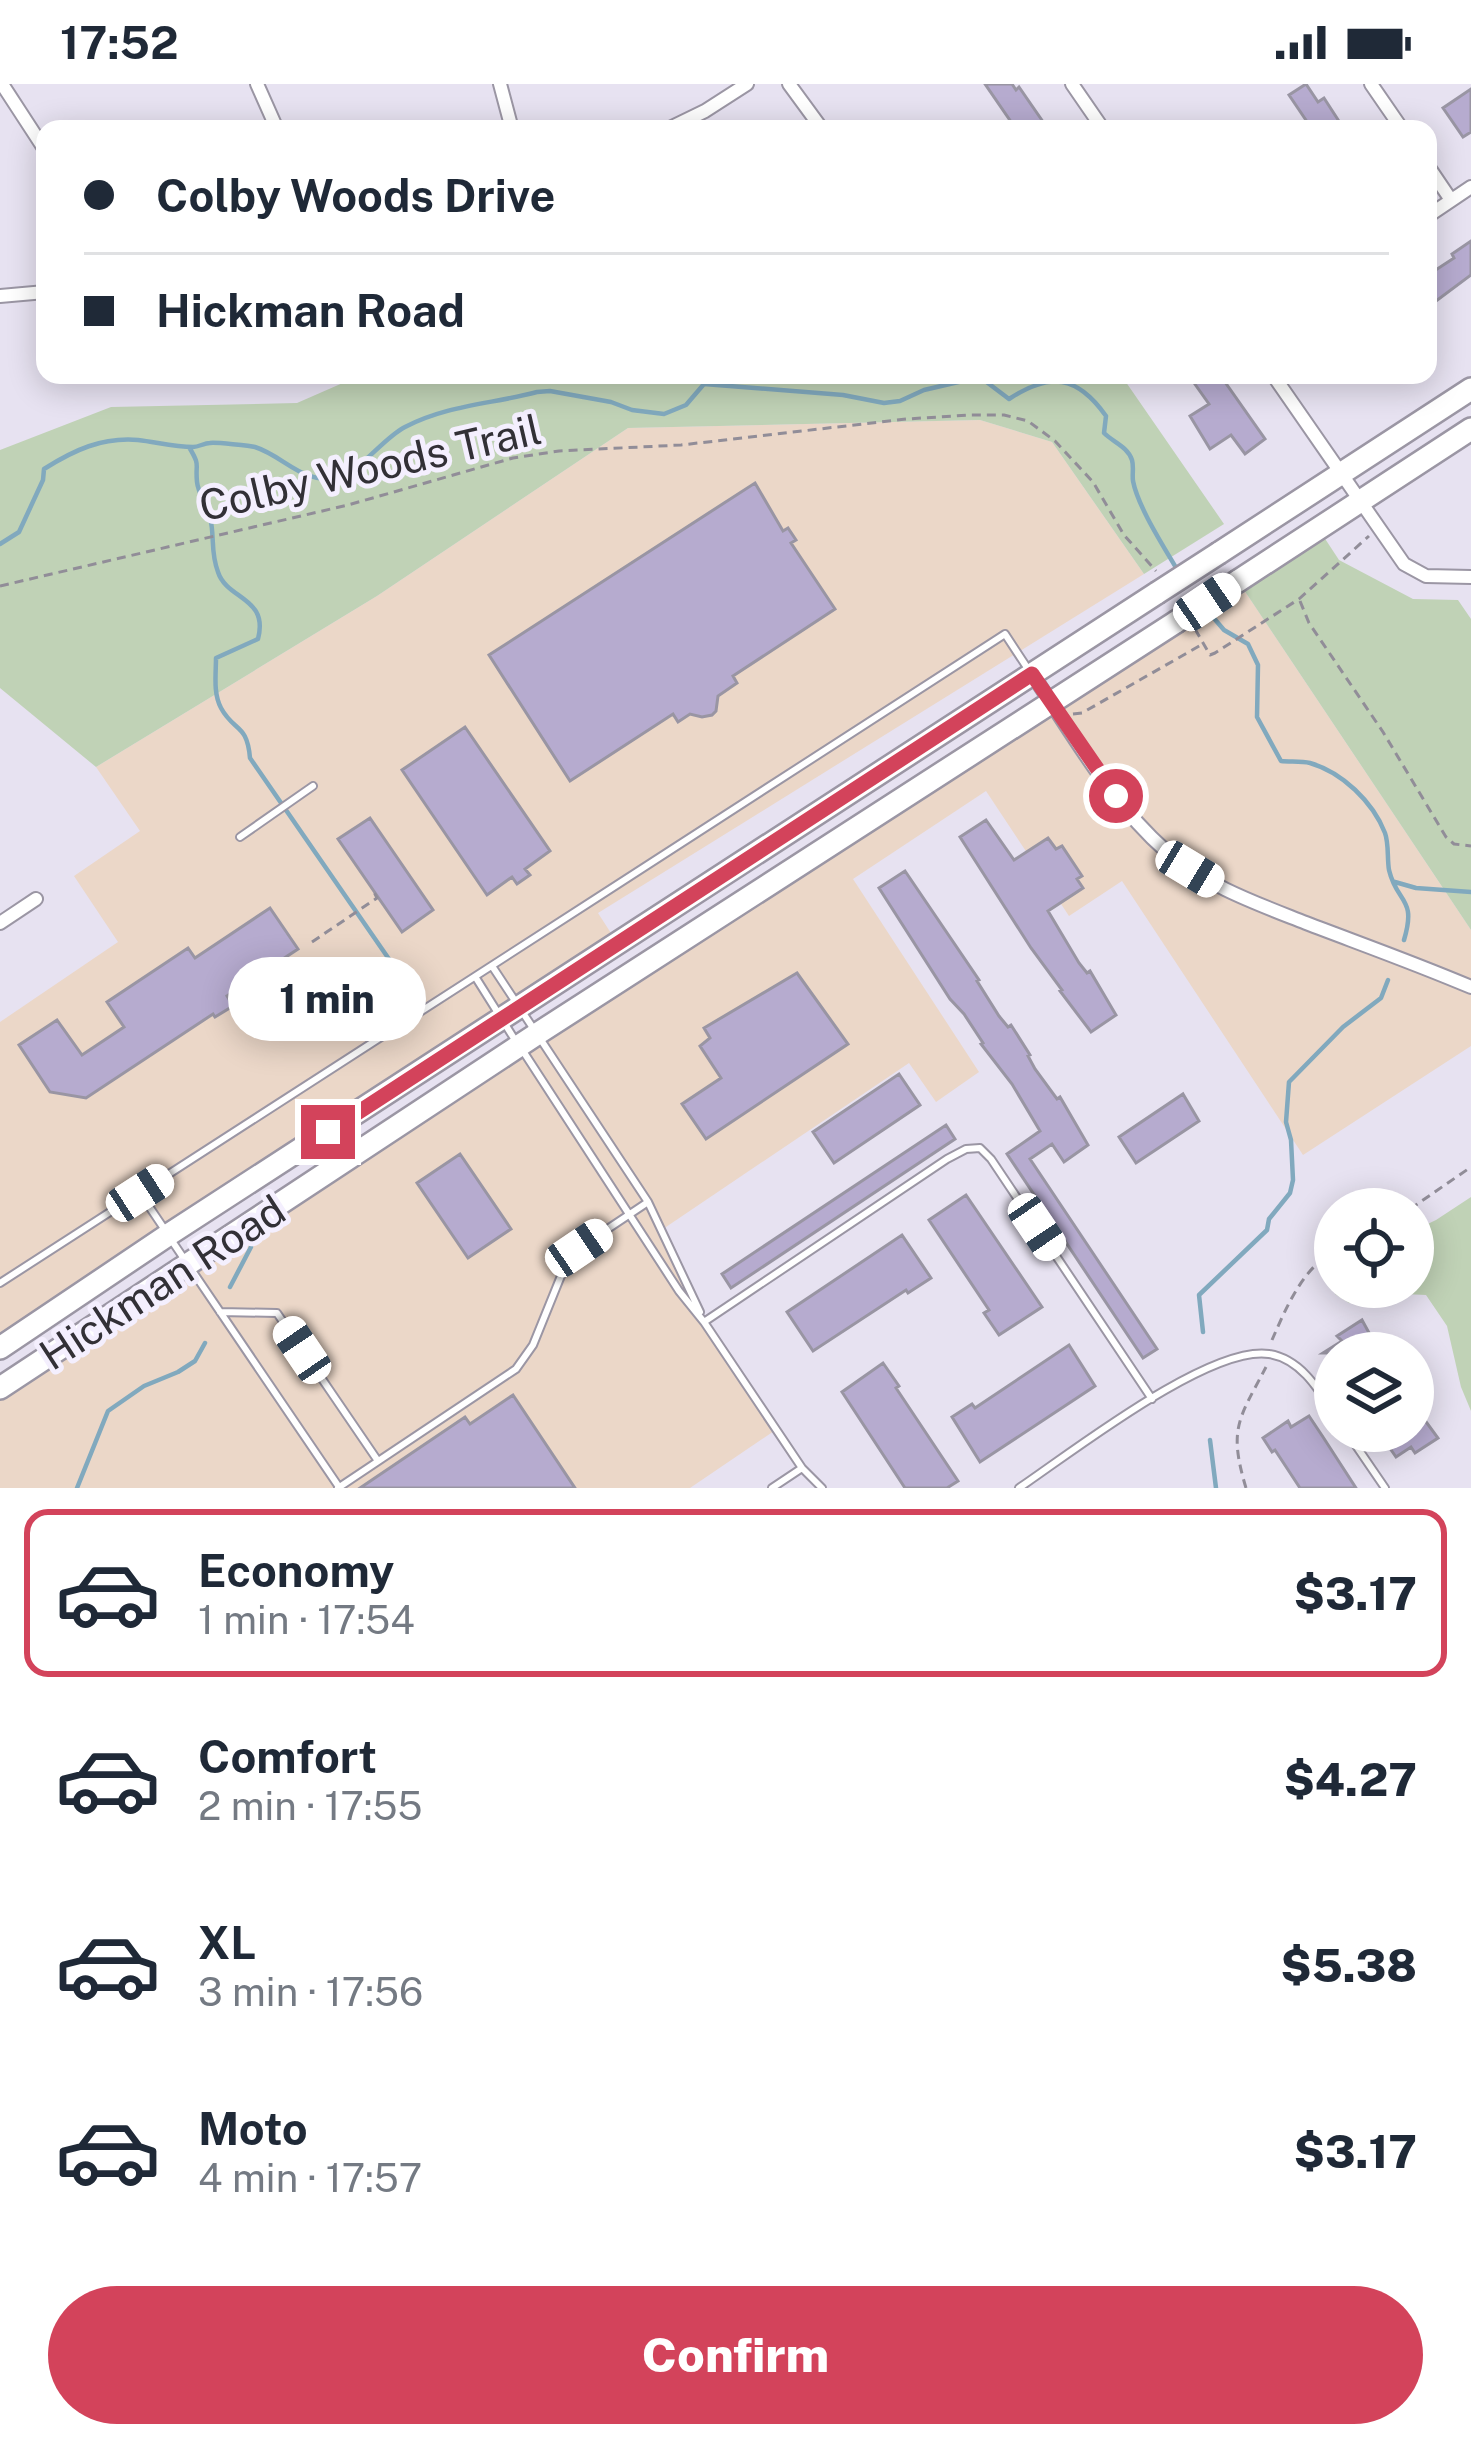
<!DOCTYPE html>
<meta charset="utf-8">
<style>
:root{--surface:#fff;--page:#f6f6f7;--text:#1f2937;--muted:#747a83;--line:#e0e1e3;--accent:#d3435b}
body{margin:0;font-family:"Public Sans",sans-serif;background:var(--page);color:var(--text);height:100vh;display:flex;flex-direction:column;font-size:45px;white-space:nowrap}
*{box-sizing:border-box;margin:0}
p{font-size:39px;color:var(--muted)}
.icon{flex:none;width:66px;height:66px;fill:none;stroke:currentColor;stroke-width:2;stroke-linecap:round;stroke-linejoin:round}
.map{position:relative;height:1404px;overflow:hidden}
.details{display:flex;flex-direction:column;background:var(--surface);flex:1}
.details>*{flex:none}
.top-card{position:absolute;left:36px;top:36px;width:1401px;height:264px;border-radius:24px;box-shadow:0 6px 30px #0003;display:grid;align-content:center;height:264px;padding:0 48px;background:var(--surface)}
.buttons{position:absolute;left:1314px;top:1104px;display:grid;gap:24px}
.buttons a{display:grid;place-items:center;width:120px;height:120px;border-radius:50%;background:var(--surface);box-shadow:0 6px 30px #0003;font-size:60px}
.end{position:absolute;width:54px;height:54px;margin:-27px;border:15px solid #d3435b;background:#fff;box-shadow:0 0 0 6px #fff}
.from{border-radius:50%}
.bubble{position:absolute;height:84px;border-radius:42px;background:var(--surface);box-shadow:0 6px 30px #0003;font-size:39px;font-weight:800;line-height:84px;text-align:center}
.car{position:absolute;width:36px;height:72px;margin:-36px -18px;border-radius:15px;box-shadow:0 0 9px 3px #0007;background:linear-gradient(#fff 24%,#345 0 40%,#fff 0 76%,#345 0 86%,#fff 0)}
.top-card b{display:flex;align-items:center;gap:42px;height:114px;font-size:45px}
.top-card b+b{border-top:3px solid var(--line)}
.top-card i{width:30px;height:30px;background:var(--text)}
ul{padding:21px 0 0;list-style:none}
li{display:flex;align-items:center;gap:36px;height:168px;margin:0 24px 18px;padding:0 24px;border:6px solid transparent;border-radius:24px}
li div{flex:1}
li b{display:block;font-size:45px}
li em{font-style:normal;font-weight:800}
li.on{border-color:var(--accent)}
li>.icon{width:108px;height:108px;stroke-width:1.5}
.primary-button{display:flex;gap:24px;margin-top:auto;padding:24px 48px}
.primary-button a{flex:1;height:138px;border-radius:72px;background:var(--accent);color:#fff;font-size:48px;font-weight:800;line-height:138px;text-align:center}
.status{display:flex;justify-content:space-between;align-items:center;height:84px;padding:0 60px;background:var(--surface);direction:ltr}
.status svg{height:33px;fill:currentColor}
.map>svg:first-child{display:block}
</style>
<div class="status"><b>17:52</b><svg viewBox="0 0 49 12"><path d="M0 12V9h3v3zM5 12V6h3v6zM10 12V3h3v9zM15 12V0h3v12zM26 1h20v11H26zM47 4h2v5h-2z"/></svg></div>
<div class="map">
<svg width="1471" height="1404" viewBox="0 0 1471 1404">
<rect width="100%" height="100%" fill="#e7e2f1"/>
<path fill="#ebd7c8" d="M980,336L1052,358L1144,490L598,829L618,860L0,1264V938L118,858L74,792L140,747L96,683L377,512L628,344Z
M1238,497L1471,846V962L1303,1071L1122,797L1069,832L986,707L853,795L979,988L936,1018L909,979L663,1145L704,1238L777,1345L690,1404H0V1304Z"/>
<path fill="#c0d2b6" d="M361,291H1121L1224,440L1144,490L1052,358L980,336L628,344L377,512L96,683L0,604V366L111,323L297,319Z
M1318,444L1339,476L1413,515L1458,516L1471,535V846L1238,497Z
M1471,1113V1327L1461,1303L1447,1242L1426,1211L1382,1209L1349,1219L1335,1210V1203H1413V1147L1436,1136Z"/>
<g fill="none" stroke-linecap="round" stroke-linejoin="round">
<path stroke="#81a9be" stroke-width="4.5" d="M189,363C201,383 195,378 197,398C198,409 207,422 210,433C215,453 210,467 218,488C227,516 269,513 258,555L216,574C216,590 213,609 221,624C234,648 247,639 250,674L391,878L407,919
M0,460L19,448L43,396L44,385C74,366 102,353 138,356C156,358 174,363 193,363C199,363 204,359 210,359C215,358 251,362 255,363C284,372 305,403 339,393C362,386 382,355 405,343C447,321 492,320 537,308L550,307L611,318L632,326L664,330L686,321L704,300L843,311L884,319L900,317L924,306L980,293L1009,315C1050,288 1077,291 1106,332L1104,349C1113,358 1128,363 1132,376C1134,383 1132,390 1133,397C1138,423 1164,463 1178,487
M1206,525L1224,546L1248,560L1258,581L1257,633L1281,677C1290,678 1301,677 1310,679C1342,688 1373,718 1385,749C1389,760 1387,774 1389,786C1397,820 1417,813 1404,856
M1395,798L1416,804L1471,808
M230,1203L251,1163
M1203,1248L1199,1211L1267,1146L1269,1135L1290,1109L1293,1096L1291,1056L1286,1038L1289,998L1343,943L1381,914L1388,896
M1210,1356L1216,1404
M77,1404L108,1327L144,1302L178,1288L195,1277L205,1259"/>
</g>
<path fill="#b6abcf" stroke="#9995a3" stroke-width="3" d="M985,0H1012L1016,6L1019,3L1048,45H1016Z
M1306,0L1318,18L1324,14L1344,45H1312L1289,11Z
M1471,5V48L1463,53L1443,24Z
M1471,157V191L1428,223V191L1454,174L1452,170Z
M1200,291H1220L1265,355L1245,370L1231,351L1210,365L1190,332L1209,320L1192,296Z
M755,399L783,447L788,444L796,456L791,459L835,525L733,592L737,599L718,612L716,627L712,631L702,633L690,630L678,638L673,630L570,697L489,571Z
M465,643L550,767L525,785L530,791L517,800L512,793L487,811L402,686Z
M370,734L433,826L402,848L338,755Z
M986,736L1014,776L1048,754L1056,765L1062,762L1082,792L1077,795L1083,804L1048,827L1079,879L1087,889L1090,887L1116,931L1091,948L1060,907L1062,906L1031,864L960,753Z
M905,787L979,896L977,897L999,932L1008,943L1011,941L1030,971L1028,972L1035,985L1057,1015L1060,1013L1088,1061L1064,1078L1052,1060L1030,1075L1157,1265L1143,1274L1007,1070L1040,1047L1012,1000L981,960L983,959L964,930L950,915L879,804Z
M270,824L298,865L263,888L261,884L233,903L236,906L227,912L233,922L215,933L213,930L86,1014L50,1008L19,961L57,936L82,971L124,943L107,918L188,864L195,874Z
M797,889L848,960L706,1055L682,1020L721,994L700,962L710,954L704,944Z
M899,990L920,1021L834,1079L813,1048Z
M1183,1010L1199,1037L1136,1079L1119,1053Z
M946,1041L955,1055L731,1204L722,1190Z
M460,1070L511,1145L468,1174L417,1099Z
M966,1111L1042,1223L999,1251L984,1229L989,1226L929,1136Z
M902,1151L931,1194L908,1209L906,1206L813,1267L787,1228Z
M1362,1236L1380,1269H1323L1342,1257L1337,1252Z
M1069,1261L1095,1302L980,1378L952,1333L972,1320L975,1324Z
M883,1279L899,1302L896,1304L958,1397L947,1404H905L842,1308Z
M513,1311L575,1404H360L465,1333L470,1340Z
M1413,1320L1438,1354L1415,1369L1411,1363L1396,1373L1378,1347H1413Z
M1309,1332L1323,1353L1356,1404H1300L1275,1366L1272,1368L1263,1354L1288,1337L1291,1343Z"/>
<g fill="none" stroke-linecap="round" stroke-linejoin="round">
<defs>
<path id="lane" d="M240,753L313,702
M492,882L533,944
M476,894L515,956
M541,956L648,1118L700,1228
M523,967L679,1207L704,1238L802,1384L822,1404
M140,1109L165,1146
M172,1157L339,1403
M0,1199C337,985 669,765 1005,550L1028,585
M220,1228L277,1229L378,1377
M704,1238L947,1075L966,1065L980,1064L991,1075L1152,1315
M1346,1347L1385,1404
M338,1404L516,1285L533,1261L565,1182L579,1164L648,1118
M772,1404L802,1384
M1019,1404C1071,1369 1209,1261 1269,1270C1301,1275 1319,1306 1335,1331"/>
<path id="street" d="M2,0L45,66
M257,0L277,45
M500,0L512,45
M789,0L822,45
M1072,0L1103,45
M1371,0L1402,45
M668,45L705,27L747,0
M1428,82L1451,116
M1428,132L1471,103
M0,212L45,208
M1273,291L1404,480L1426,492L1471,493
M1032,590C1073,650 1111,719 1166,767C1206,802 1258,820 1306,839C1361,860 1417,880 1471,903
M0,839L36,815"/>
<path id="primary" d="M1219,469L1471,305
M1238,497L1471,345
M0,1264L168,1151L1157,509
M0,1304L537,950L1176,538"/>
</defs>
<use href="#lane" stroke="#9b96a4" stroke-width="10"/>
<use href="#street" stroke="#9b96a4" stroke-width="16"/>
<use href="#primary" stroke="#9b96a4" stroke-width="26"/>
<path stroke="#918d98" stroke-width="3" stroke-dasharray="9 6" stroke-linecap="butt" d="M0,502L348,421L513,374L559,367L681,361L906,335L971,331H1004L1028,337L1055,357L1093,398L1124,451L1156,487
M1300,517L1309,539L1383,648L1446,753L1454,760L1471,762
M1195,545L1210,571L1215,569L1299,515L1369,452
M1073,630L1082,629L1201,561
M312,858L377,814L372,804
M1410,1125L1471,1083
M1272,1256C1286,1224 1303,1183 1335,1167
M1246,1404C1228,1344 1239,1335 1266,1283"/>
<use href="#lane" stroke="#fff" stroke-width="6"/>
<use href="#street" stroke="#fff" stroke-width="12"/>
<use href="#primary" stroke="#fff" stroke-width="21"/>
<defs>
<path id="primary-bridge" d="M1157,509L1219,469
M1176,538L1238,497"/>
</defs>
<use href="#primary-bridge" stroke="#9b96a4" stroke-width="26" stroke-linecap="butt"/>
<use href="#primary-bridge" stroke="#fff" stroke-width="21"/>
</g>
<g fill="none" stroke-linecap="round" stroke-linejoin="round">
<path stroke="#d3435b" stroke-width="15" d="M328,1048L1032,590L1116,712"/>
</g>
<g text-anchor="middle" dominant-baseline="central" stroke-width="10" stroke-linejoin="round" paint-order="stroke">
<g font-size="42" fill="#323036" stroke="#f4effe">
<text transform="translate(370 383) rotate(-13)">Colby Woods Trail</text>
<text transform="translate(162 1198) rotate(-33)">Hickman Road</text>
</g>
</g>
</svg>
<div class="buttons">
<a><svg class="icon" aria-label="locate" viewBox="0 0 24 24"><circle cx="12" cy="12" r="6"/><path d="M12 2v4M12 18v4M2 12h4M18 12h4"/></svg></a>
<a><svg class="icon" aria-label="layers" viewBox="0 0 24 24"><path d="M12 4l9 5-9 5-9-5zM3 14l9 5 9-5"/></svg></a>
</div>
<i class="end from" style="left:1116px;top:712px"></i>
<i class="end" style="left:328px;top:1048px"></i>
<div class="bubble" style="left:228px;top:873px;width:198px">1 min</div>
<i class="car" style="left:1207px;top:518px;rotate:56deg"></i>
<i class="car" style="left:1190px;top:785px;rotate:121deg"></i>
<i class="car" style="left:140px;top:1109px;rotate:57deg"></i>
<i class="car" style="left:1037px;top:1143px;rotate:146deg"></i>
<i class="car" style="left:579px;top:1164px;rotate:56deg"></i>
<i class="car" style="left:302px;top:1266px;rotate:326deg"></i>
<div class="top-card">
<b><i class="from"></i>Colby Woods Drive</b>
<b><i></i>Hickman Road</b>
</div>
</div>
<section class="details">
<ul>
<li class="on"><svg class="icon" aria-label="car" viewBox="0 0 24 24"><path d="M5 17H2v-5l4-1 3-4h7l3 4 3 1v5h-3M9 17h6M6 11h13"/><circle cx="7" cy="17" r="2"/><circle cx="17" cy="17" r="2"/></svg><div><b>Economy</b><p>1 min · 17:54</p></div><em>$3.17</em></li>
<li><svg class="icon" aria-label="car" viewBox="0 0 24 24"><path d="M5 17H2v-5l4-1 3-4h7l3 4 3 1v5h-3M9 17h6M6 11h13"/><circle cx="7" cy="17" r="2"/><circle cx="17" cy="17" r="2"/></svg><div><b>Comfort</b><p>2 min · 17:55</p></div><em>$4.27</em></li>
<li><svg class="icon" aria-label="car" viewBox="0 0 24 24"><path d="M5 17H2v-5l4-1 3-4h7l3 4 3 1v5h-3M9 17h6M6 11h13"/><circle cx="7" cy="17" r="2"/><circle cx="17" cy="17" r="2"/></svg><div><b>XL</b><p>3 min · 17:56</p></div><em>$5.38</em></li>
<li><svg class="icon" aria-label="car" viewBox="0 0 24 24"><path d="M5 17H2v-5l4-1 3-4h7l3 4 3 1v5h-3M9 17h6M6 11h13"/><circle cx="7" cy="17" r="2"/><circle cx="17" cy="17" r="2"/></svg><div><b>Moto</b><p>4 min · 17:57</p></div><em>$3.17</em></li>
</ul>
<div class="primary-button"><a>Confirm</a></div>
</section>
